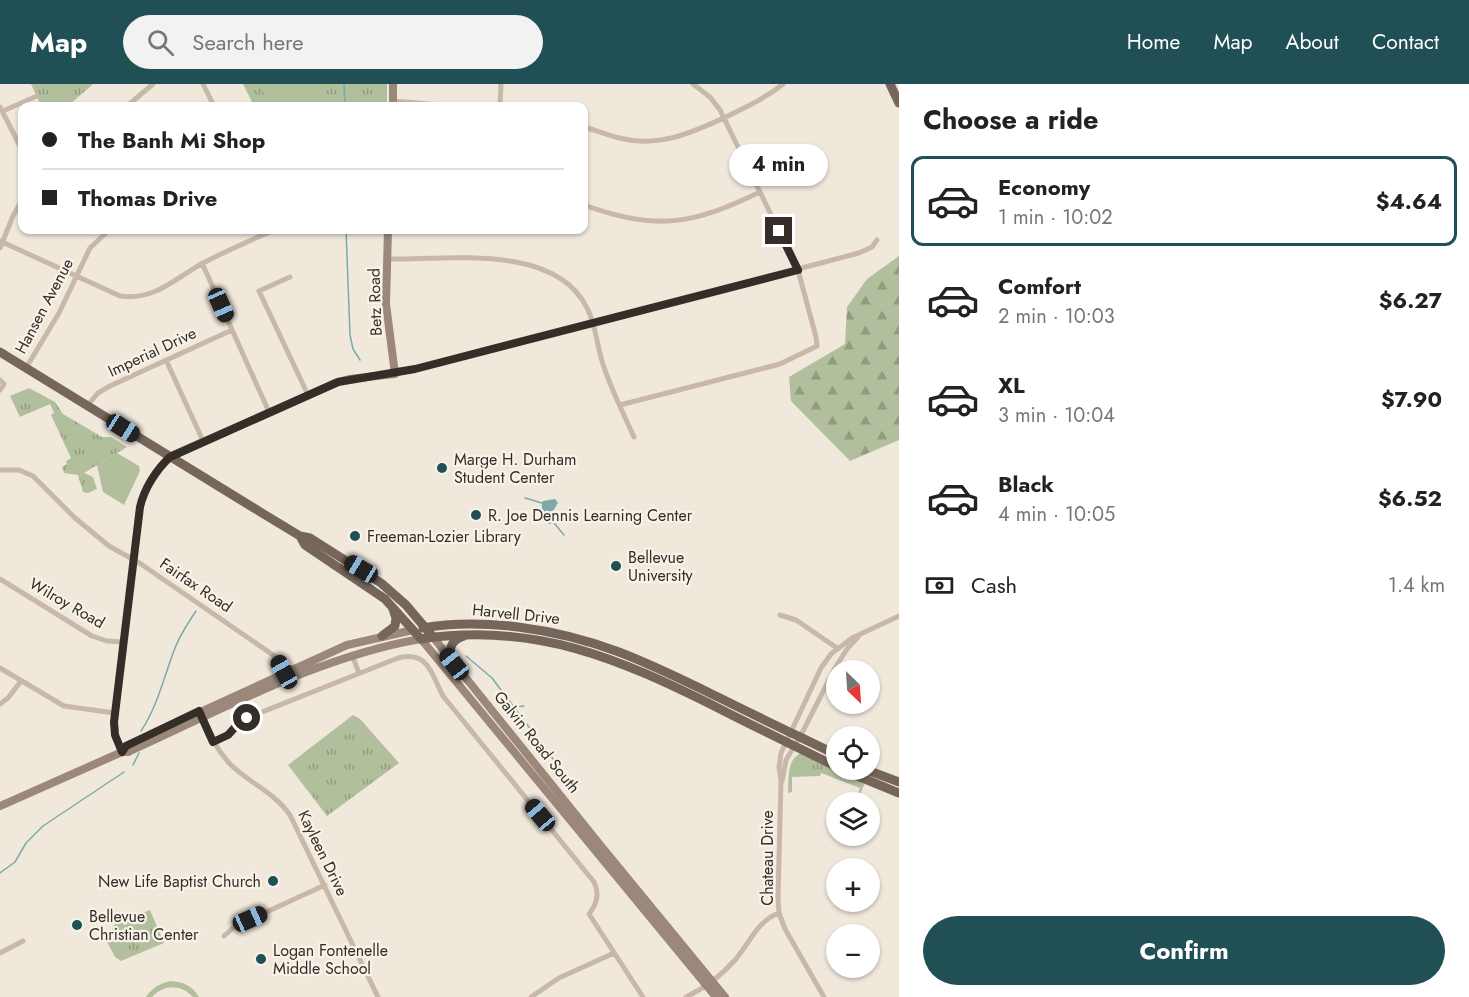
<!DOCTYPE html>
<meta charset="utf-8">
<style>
:root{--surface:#fff;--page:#f2f2f2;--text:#222;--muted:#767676;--line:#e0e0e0;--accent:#204f55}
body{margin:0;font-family:Jost,sans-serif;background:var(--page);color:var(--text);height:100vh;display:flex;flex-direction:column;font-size:22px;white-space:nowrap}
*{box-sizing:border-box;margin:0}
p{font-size:20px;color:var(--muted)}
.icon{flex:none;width:33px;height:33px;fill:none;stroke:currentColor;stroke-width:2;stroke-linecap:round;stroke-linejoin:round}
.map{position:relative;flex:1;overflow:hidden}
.sheet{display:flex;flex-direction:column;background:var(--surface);width:570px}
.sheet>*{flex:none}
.guide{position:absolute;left:18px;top:18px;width:570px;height:132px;border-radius:12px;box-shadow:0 2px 4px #0004;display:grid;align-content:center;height:132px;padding:0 24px;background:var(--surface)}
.needle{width:39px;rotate:155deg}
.controls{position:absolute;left:826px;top:576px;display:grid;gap:12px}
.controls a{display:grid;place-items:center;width:54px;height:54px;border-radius:50%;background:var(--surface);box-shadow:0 2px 4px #0004;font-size:30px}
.end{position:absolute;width:27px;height:27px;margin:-14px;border:8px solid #352d28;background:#fff;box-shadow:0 0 0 3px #fff}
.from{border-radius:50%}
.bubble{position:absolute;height:42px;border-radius:21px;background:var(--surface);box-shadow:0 2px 4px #0004;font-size:20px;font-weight:700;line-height:42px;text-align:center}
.car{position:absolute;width:18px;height:36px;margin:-18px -9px;border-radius:8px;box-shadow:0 0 4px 2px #0007;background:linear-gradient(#222 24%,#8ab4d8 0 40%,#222 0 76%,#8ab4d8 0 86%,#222 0)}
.guide b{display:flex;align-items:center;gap:21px;height:57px;font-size:22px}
.guide b+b{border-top:2px solid var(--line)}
.guide i{width:15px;height:15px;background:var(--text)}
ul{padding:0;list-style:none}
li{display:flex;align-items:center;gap:18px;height:90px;margin:0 12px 9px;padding:0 12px;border:3px solid transparent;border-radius:12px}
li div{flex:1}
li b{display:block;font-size:22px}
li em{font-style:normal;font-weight:700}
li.current{border-color:var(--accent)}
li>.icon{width:54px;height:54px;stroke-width:1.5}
h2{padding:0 24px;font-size:27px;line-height:72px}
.pay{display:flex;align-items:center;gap:15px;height:66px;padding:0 24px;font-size:22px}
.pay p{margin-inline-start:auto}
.button{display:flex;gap:12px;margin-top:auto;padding:12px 24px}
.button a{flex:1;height:69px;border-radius:36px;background:var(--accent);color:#fff;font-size:24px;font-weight:700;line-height:69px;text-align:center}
header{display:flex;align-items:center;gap:36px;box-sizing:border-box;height:84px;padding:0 30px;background:var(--accent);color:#fff}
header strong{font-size:28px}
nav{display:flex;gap:33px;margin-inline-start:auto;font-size:21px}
.search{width:420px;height:54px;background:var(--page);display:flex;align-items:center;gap:15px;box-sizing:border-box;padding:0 21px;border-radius:33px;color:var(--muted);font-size:22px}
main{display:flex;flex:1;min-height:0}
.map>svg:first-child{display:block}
</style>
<header>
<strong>Map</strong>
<div class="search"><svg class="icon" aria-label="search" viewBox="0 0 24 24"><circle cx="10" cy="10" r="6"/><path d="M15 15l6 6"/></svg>Search here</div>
<nav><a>Home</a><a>Map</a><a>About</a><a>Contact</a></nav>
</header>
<main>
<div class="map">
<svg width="899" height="913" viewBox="0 0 899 913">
<defs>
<pattern id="grass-tufts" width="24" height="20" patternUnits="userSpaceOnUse" patternTransform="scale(1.5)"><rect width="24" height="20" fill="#b2bf9d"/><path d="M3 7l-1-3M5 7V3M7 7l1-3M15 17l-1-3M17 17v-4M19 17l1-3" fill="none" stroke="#929c80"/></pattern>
<pattern id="forest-firs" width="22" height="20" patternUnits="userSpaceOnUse" patternTransform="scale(1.5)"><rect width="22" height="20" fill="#b2bf9d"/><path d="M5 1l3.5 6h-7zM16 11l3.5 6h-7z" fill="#929c80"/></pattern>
</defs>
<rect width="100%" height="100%" fill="#f1e8dc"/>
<path fill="url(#grass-tufts)" d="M31,0H93L68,22H41Z
M243,0H387V22H254Z
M29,304L55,318L63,330L102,353H111L127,363L84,389L93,393L97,405L88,409L83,408L78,391L64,389L62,383L67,380L66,377L71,374L51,331L54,329L50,320L20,333L10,312Z
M353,631L360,635L399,679L327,732L288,681Z
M802,669L865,699L860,710L858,709L860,704L821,689L820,692L792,693V708L788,709C789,696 786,674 802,669Z
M150,826L164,859L121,877L115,873L106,856L115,840Z"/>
<path fill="url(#forest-firs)" d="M899,172V356L850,377L791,317L789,293L845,260L847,223L867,195Z"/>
<path fill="#b2bf9d" d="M260,0H297L307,22H269Z
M117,369L139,382L140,387L124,421L103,408L97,381Z
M170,897C183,898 192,901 199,913H193C181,900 164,900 152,913H146C152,904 159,900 170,897Z"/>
<path fill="#7da8ac" d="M555,415L558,419L553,427L555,437L550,440L541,436L542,419L543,417Z"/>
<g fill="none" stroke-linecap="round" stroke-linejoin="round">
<path stroke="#7da8ac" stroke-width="1.5" d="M344,0L345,22
M346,146L350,251L353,265L360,276
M525,414L542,419
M554,439L564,451
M466,572L492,594L553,675
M514,623L524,622
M141,647C158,622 164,592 175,564C180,551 188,539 196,527
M133,681L139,669
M0,789L15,778L26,759L43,742L124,688"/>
<path stroke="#c8b8a9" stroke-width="5" d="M203,0L214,22
M393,17L452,22
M127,22L153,0
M500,22L501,0
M0,23L22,66
M3,27L37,12
M584,43C595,46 607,51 619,54C659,64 691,49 726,33C746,23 766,14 783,0
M584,121C656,147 692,141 760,108
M0,157L120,212C156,217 176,193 205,178C228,166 251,156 274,146
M0,164L13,132L22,116
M388,175C447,176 555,159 587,224C597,243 597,266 605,286C613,309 624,331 634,353
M202,179L269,328
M290,193L259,207L308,311
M166,276L203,357
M26,284L59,229L90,164L109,146
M395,290L859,169L872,163L877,156
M0,296L4,300L0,306
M620,321L780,280L817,262L816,253L798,186L720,26L710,13L693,0
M87,322L98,309L110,302L232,246
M0,386H19L33,392L75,434L109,462L141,480L276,573L284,588
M0,495L92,552L107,557L124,558
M780,531L796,536L837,564
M352,571L359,589
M0,584L64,622L115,629
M0,620L8,614L21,597
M201,633C209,650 217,666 230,680C249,699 274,708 290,731L378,913
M213,658L228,651L247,634L398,574C429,566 432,592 443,612L594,798C600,810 597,820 589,830L643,913
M122,668L115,651L114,638L139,429C143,408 154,388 169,373
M782,697L786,676L800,653L835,584L847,565L858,553
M224,852L234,843L325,801
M0,869L23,857
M531,913L559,894L614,869
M686,913C705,904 721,892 735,876C750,859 757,837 779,829
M824,913L785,845L779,829L778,814L781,697L779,683L781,669L821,584L831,570L852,554L899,532"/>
<path stroke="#9b887a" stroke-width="8" d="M393,22V0
M169,373L338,298L349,295L395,290L386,220L388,146
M433,553L601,762L725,913
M122,668L126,662L347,561L413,546
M0,722L122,668H128C221,626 320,572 421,555L716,913"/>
<path stroke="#76655a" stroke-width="9" d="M890,0L899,19
M0,268L262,429L300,452L310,454L381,499L406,521L433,553
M300,452L305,461L385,515L421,555C535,538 618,574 718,624C757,644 797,663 837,683
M423,544C455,538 485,539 518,543C597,553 648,579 718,613C758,633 798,652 837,671
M382,552L395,542L396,534L393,525
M454,580C448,566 449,557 464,552
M843,686L899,709
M867,686L899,698"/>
</g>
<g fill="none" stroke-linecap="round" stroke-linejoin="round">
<path stroke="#352d28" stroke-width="8" d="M247,634L239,639L228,651L213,658L199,627L126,662L122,668L115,651L114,638L140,423C144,405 156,386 170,373L338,298L415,285L798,186L779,147"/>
</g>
<g fill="#204f55" stroke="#f8f2e8" stroke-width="2">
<circle cx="442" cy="384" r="6"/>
<circle cx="476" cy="431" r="6"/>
<circle cx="355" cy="452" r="6"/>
<circle cx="616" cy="482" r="6"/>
<circle cx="273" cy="797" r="6"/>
<circle cx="77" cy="841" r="6"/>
<circle cx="261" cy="875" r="6"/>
</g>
<g text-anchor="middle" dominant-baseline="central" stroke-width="4.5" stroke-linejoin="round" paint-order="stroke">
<g font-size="16" fill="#352d28" stroke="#f8f2e8">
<text transform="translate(375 218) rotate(-92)">Betz Road</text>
<text transform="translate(44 222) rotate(-62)">Hansen Avenue</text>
<text transform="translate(152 268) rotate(-25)">Imperial Drive</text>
<text transform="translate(196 501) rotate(34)">Fairfax Road</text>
<text transform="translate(67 519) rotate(30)">Wilroy Road</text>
<text transform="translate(516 530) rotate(6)">Harvell Drive</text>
<text transform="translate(537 658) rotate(51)">Galvin Road South</text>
<text transform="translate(323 769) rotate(64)">Kayleen Drive</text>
<text transform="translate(767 774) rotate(-90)">Chateau Drive</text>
</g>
<g font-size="16" fill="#352d28" stroke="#f8f2e8" text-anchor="start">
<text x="454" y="375">Marge H. Durham<tspan x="454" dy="18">Student Center</tspan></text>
<text x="488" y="431">R. Joe Dennis Learning Center</text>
<text x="367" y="452">Freeman-Lozier Library</text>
<text x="628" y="473">Bellevue<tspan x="628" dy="18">University</tspan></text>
<text x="261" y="797" text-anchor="end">New Life Baptist Church</text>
<text x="89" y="832">Bellevue<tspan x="89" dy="18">Christian Center</tspan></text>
<text x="273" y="866">Logan Fontenelle<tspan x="273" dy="18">Middle School</tspan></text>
</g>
</g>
</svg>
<div class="controls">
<a><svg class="needle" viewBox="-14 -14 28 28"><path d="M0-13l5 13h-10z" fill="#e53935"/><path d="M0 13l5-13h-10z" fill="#767676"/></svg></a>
<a><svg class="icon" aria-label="locate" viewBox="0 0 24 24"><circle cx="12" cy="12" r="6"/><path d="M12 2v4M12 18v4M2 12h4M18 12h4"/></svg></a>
<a><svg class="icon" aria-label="layers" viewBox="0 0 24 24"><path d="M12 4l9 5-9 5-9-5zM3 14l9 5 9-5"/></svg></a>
<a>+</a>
<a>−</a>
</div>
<i class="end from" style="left:247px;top:634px"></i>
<i class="end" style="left:779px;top:147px"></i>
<div class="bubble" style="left:729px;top:60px;width:99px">4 min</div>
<i class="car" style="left:221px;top:221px;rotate:156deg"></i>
<i class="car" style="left:123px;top:344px;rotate:122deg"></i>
<i class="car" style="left:361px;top:485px;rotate:301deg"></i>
<i class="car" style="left:454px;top:580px;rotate:322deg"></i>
<i class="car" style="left:284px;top:588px;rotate:331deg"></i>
<i class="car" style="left:540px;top:731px;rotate:320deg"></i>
<i class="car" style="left:250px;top:835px;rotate:66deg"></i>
<div class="guide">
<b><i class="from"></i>The Banh Mi Shop</b>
<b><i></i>Thomas Drive</b>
</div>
</div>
<section class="sheet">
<h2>Choose a ride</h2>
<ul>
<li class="current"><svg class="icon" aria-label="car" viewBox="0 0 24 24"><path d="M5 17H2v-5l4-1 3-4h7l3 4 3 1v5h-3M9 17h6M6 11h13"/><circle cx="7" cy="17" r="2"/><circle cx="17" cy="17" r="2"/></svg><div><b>Economy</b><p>1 min · 10:02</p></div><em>$4.64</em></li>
<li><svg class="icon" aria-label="car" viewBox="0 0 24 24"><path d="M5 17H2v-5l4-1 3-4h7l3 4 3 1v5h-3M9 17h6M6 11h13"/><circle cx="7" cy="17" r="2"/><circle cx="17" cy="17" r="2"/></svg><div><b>Comfort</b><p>2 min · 10:03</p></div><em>$6.27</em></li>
<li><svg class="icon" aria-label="car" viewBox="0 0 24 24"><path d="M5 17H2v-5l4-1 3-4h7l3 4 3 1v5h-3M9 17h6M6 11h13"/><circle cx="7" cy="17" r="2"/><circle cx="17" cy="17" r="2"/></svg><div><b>XL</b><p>3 min · 10:04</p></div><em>$7.90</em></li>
<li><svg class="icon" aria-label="car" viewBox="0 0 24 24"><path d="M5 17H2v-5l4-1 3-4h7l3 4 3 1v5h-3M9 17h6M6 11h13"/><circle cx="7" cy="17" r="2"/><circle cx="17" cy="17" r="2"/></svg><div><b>Black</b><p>4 min · 10:05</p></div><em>$6.52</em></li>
</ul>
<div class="pay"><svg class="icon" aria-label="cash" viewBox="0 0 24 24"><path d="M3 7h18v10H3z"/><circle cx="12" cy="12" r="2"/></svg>Cash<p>1.4 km</p></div>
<div class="button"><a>Confirm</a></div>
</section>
</main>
